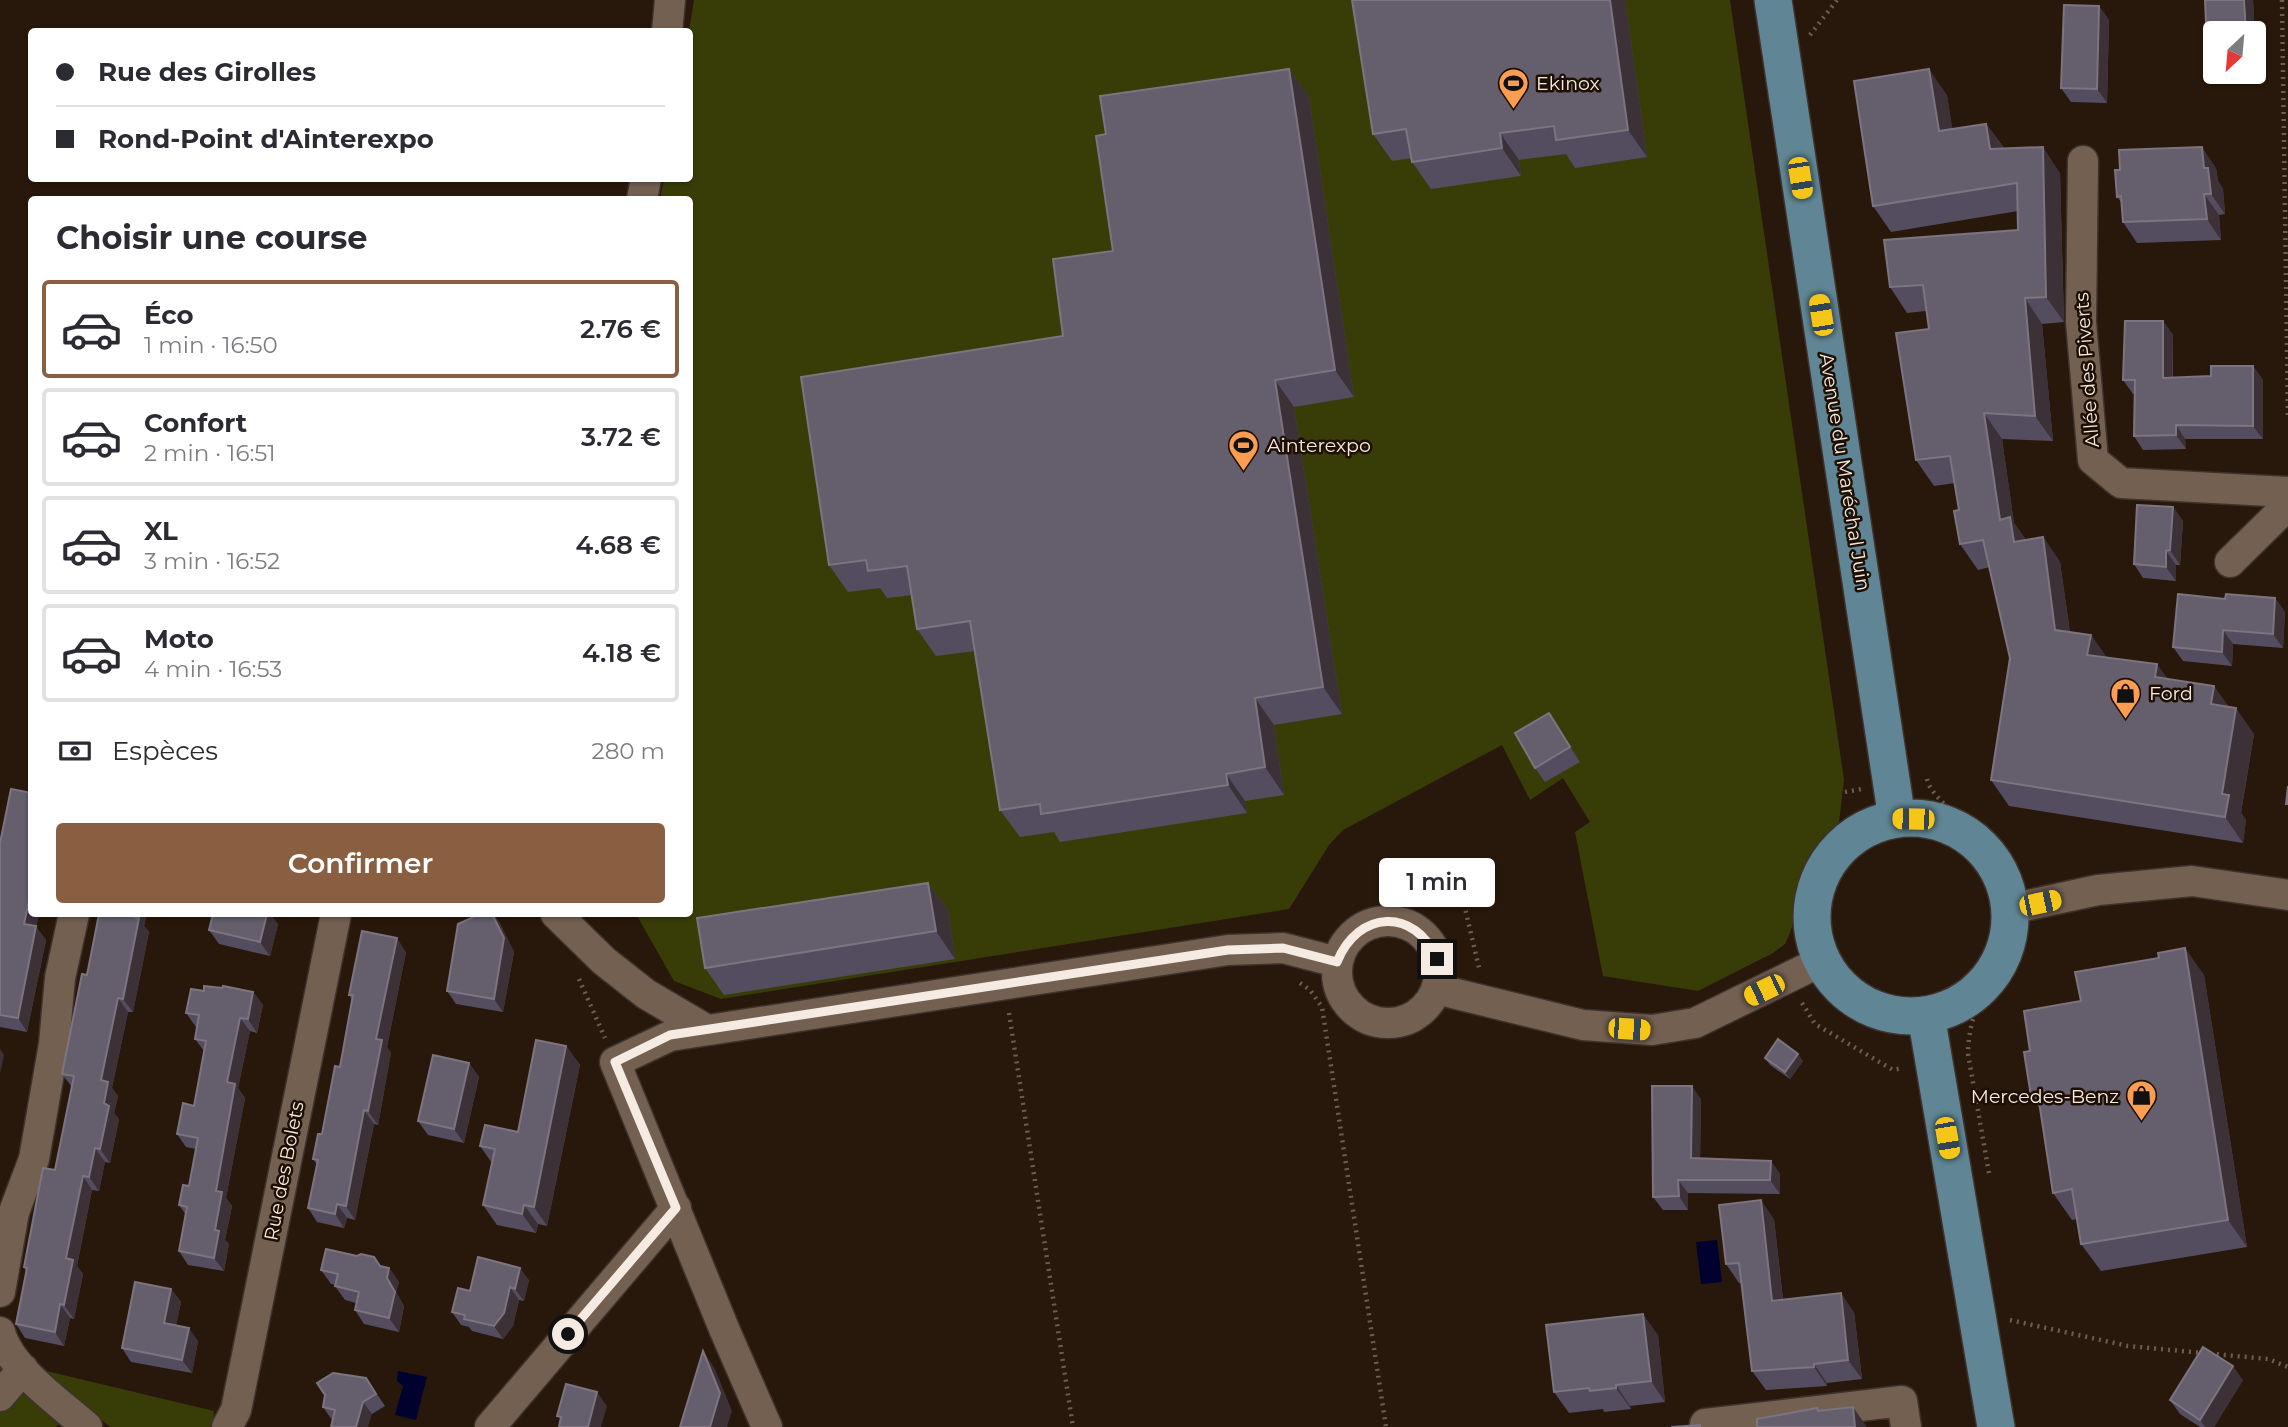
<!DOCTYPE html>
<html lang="fr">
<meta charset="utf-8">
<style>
:root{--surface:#fff;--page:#f2f2f3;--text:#2b2b33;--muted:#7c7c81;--line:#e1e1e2;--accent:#895e41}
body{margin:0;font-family:Montserrat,sans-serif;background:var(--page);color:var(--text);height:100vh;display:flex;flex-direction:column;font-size:26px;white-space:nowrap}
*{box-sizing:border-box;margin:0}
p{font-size:23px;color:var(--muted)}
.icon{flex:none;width:38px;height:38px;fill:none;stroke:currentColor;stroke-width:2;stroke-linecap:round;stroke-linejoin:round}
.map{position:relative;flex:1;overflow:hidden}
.side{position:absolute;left:28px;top:196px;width:665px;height:721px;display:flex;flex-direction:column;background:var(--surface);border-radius:7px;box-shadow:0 2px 5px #0004}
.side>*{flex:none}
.hud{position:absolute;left:28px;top:28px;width:665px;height:154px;border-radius:7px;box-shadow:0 2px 5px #0004;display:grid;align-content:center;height:154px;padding:0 28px;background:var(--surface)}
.needle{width:46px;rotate:206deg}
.buttons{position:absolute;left:2203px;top:21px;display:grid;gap:14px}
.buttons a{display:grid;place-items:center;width:63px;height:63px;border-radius:7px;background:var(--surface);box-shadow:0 2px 5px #0004;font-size:35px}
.end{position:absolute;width:32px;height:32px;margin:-16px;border:9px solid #f6ebe2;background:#111;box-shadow:0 0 0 4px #111}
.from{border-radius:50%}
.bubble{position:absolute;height:49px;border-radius:7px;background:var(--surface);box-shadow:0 2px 5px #0004;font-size:23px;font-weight:600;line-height:49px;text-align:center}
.car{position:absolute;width:21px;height:42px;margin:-21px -10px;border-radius:9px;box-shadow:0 0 5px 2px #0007;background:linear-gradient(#f5c518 24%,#345 0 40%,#f5c518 0 76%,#345 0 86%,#f5c518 0)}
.hud b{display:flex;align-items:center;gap:24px;height:66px;font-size:26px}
.hud b+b{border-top:2px solid var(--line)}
.hud i{width:18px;height:18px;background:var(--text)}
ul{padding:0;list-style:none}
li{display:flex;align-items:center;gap:21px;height:98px;margin:0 14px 10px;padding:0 14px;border:4px solid var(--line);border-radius:7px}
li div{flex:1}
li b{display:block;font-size:26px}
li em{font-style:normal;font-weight:600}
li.active{border-color:var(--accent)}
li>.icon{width:63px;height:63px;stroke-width:1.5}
h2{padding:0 28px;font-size:32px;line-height:84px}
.pay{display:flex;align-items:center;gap:18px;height:77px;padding:0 28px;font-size:26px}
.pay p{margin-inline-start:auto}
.primary-button{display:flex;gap:14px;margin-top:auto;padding:14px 28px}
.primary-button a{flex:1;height:80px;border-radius:7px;background:var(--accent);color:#fff;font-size:28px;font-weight:600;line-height:80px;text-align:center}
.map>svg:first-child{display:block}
</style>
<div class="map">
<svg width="2288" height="1427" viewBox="0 0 2288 1427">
<rect width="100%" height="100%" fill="#28180b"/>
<path fill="#383d08" d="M694,0H1730L1844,780L1839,822L1800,900L1790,933L1785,944L1773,953L1698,991L1603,976L1575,832L1590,822L1563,778L1530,800L1502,745L1343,830L1329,845L1289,909L721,999L674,981L636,914H690V200L660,199L664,179L690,178L689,31Z
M0,1362L61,1422L56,1427H0Z
M42,1370L214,1411L212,1427H110Z"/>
<path fill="#00012f" d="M1717,1240L1722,1282L1701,1284L1696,1242Z
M398,1371L427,1377L416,1420L395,1415L403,1386L397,1381Z"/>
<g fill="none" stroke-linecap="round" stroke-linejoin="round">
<defs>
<path id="minor" d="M667,32L670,0
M2083,161L2081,322L2093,460L2121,483L2288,492
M642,200L646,178
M2230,562L2288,505
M2010,909L2098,890L2192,881L2288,895
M556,914L604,961L646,994L707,1030
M1337 972a51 51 0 1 1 102 0a51 51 0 1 1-102 0Z
M1436,989L1583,1025L1652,1030L1695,1023L1822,961
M0,1292L14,1212L34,1159L54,1044L60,978L74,914
M0,1332C10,1369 59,1402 87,1427
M0,1396L23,1369
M1705,1424L1902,1401L1906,1427
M227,1427L236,1410L336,914
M490,1427L676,1208
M767,1427L725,1331L615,1062L670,1036L1228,950L1283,948L1337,962"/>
<path id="major" d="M1773,0L1897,819
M1812 917a99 99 0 1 1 198 0a99 99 0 1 1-198 0Z
M1926,1015L1996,1427"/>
</defs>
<use href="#minor" stroke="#3e322d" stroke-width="33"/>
<use href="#major" stroke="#3e322d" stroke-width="40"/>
<path stroke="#6b5d51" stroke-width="4.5" stroke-dasharray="2 5" stroke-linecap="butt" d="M2282,0L2288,419
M1810,35L1837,0
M1927,779C1932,804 1988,834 2004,858C2008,864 2011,872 2014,879
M1845,792L1862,789
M1456,870L1480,972
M579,979L605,1038
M1300,983L1310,990L1322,1007L1386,1427
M1802,1003L1815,1024L1893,1070L1902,1068
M1009,1013L1073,1427
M1989,1173L1968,1054C1968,1036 1973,1011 1983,996C1996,974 2012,960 2019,935
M2010,1320L2128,1346L2268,1359L2288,1367"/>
<use href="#minor" stroke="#736051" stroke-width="30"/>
<use href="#major" stroke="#608594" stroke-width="37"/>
</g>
<path fill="#534d5f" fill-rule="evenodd" d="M1352,0H1625L1647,157L1575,168L1566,154L1519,160L1521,176L1431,189L1412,162V158L1392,161L1373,134Z
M2205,0H2253L2257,78L2217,79L2208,66ZM2216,33H2254V72H2216Z
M2099,6L2109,20L2107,103L2071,102L2061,88Z
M1289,69L1309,97L1354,397L1294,407L1342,714L1274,725L1284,795L1245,801L1247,813L1060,842L1054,832L1020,837L1000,810L975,651L936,656L917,629L912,595L887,598L880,588L848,592L829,565L1063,336L1113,251Z
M1947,95L1952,129L1986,124L2004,148L2060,173L2064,322L2042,324L2053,441L2002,439L2014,523L2026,540L2043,537L2060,562L2070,632L2091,635L2106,657L2167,679L2229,707L2254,734L2241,813L2246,820L2243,843L2009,806L1991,780L2010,658L1990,567L1978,570L1960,544L1959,510L1955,483L1934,486L1916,460L1929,329L1926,311L1907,313L1890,287L2018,230V211L1891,232L1873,206Z
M2216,168L2218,181L2223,189L2225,214L2219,215L2221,240L2137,243L2123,222L2122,203L2117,197Z
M2163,321L2173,335V378L2211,376L2253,366L2263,380V439H2185L2186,449L2143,450L2134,436L2135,394H2133L2123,380Z
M2173,507L2183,521L2180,565H2176V581L2143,578L2134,564Z
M2275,598L2285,612L2283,648L2233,644L2232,666L2183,661L2173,647Z
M1549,713L1559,727L1580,762L1545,782L1535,768Z
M0,843L32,914H39L36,927L46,940L27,1032L0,1027Z
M928,883L948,910L955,959L724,995L705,968Z
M147,914L144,926L149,932L133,1012H128L112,1088L118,1096L114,1113L119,1119L110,1163L105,1162L99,1191L92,1190L77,1266L83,1274L74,1319L70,1318L64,1346L25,1338L16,1324L26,1271L24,1267L55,1170L72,1087L62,1074L87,975Z
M213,914H270L278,924L270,956L219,944L209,930Z
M480,914H493L499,922L514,952L503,1012L456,1004L447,991Z
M406,952L387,1047L391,1053L378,1125L374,1124L355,1220L347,1218L344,1228L317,1222L308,1208L317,1165L313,1159L322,1134L340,1067L352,1000L349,995Z
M2204,975L2247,1247L2101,1271L2081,1244L2077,1219L2072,1220L2053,1193L2040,1109L2031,1096L2030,1051L2081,1001Z
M204,991L253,992L263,1005L257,1033L250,1031L238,1088L245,1098L226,1198L232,1206L225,1240L229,1244L224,1271L188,1265L179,1251L186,1215L179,1205L189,1186L196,1149L186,1147L177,1134L194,1106L204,1051L195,1039L197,1027H196L186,1013Z
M566,1046L580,1065L547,1226L538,1224L536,1233L497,1225L483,1205L492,1163L480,1146L518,1132Z
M1765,1058L1803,1061L1790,1079L1770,1065Z
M469,1063L479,1077L464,1143L428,1135L418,1121Z
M1701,1099L1700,1158L1771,1161L1780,1174V1194L1688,1193V1210H1663L1653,1197Z
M1774,1219L1783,1299L1854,1312L1862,1379L1827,1383V1386L1766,1390L1752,1371L1742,1283H1739L1726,1264Z
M357,1256L374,1257L381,1266L389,1268L399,1282L396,1292L404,1306L399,1332L364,1324L355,1310L356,1303L345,1300L335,1286V1285L331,1284L321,1270Z
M529,1280L524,1301L519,1300L513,1326L503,1339L472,1331L469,1327L461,1325L452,1312L470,1291Z
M171,1289L181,1302L176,1325L198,1341L192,1373L131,1362L122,1348Z
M1658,1335L1665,1402L1630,1406L1631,1409L1604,1412L1603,1409L1569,1413L1554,1392Z
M366,1378L385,1406L372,1414L332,1420L323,1407Z
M2243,1380L2214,1427H2200L2180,1414L2170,1400Z"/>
<path fill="#3b3137" d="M1610,0H1625L1647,157L1628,130Z
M2244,0H2253L2257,78L2252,72H2254V33H2246Z
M2099,6L2109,20L2107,103L2097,89Z
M1289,69L1309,97L1354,397L1335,370Z
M1929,69L1947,95L1957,156L1939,131Z
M1986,124L2004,149H1990Z
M1500,133L1519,160L1521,176L1502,148Z
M2043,147L2060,173L2064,322L2046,297Z
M2202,147L2216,168L2218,181L2223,189L2225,214L2211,194L2204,168Z
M2204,194L2219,215L2221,240L2207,219Z
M2025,298L2042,324L2053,441L2035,416Z
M2163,321L2173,335L2172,392L2163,378Z
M2253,366L2263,380V439L2253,426Z
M1275,380L1294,407L1342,714L1323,687Z
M1984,413L2002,439L2014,523L2028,543L2014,542L2000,520Z
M2176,425L2185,439L2186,449L2176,435Z
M2173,507L2183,521L2180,565L2170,550Z
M2043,537L2060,562L2073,655L2055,630Z
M2166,551L2176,565V581L2166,567Z
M2275,598L2285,612L2283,648L2273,634Z
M2223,630L2233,644L2232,666L2222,652Z
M2091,635L2109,660L2087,655Z
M2157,664L2175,689L2155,677Z
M2214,686L2232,711L2211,704Z
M1255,698L1274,725L1284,795L1265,767Z
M2236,708L2254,734L2241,813L2246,820L2243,843L2225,817L2222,794Z
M1549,713L1559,727L1580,762L1570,747Z
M1226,774L1245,801L1247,813L1228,785Z
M928,883L948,910L955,959L936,931Z
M32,887V914H39L36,927L46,940L27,1032L18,1018L24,924Z
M134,914H147L144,926L149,932L133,1012L123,999Z
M267,914H270L278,924L270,956L260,942Z
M492,914L499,922L514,952L503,1012L494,999Z
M397,938L406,952L387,1047L391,1053L378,1125L368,1111L376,1039Z
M2185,948L2204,975L2247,1247L2228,1220Z
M253,992L263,1005L257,1033L248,1019Z
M118,998L128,1012L112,1088L118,1096L114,1113L119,1119L110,1163L100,1149L104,1103L101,1080Z
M240,1018L250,1031L238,1088L245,1098L226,1198L232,1206L225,1240L229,1244L224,1271L214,1258L216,1191L227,1082Z
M566,1046L580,1065L547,1226L534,1207Z
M0,1049L4,1055L0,1074Z
M1798,1054L1803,1061L1790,1079L1785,1072Z
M469,1063L479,1077L464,1143L454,1129Z
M1692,1086L1701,1099L1700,1171L1691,1158Z
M364,1110L374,1124L355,1220L346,1206Z
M95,1148L105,1162L99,1191L89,1177Z
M1771,1161L1780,1174V1194L1770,1180Z
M83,1176L92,1190L77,1266L83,1274L74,1319L64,1305L66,1258Z
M1678,1180L1688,1193V1210L1679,1196Z
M1761,1200L1774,1219L1785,1320L1772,1301Z
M337,1204L347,1218L344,1228L335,1214Z
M524,1205L538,1224L536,1233L522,1214Z
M374,1257L384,1270L389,1268L399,1282L396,1292L404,1306L399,1332L389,1318Z
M520,1268L529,1280L524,1301L515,1289Z
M510,1287L519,1300L513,1326L503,1339L494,1326Z
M171,1289L181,1302L174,1336L164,1323Z
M1841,1293L1854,1312L1862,1379L1848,1360Z
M60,1304L70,1318L64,1346L55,1332Z
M1643,1314L1658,1335L1665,1402L1651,1381Z
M189,1328L198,1341L192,1373L182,1360Z
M703,1351L715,1369L732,1411L727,1427H710Z
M1814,1364L1827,1383V1386L1814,1367Z
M2233,1366L2243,1380L2214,1427H2205L2200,1420Z
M1616,1385L1630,1406L1631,1409L1616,1388Z
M597,1392L607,1406L601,1427H588Z
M363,1402L372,1414L368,1427H356Z
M1853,1407L1867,1427H1855Z"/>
<path fill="#655e6d" stroke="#7c747f" stroke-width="2" d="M1352,0H1610L1628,130L1556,140L1554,126L1500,133L1502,148L1412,162L1406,129L1373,134Z
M2205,0H2244L2246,33H2216V65L2208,66Z
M2064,5L2099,6L2097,89L2061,88Z
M1289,69L1335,370L1275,380L1323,687L1255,698L1265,767L1226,774L1228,785L1041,814L1040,804L1000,810L970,621L917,629L907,566L868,571L866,560L829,565L801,377L1063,336L1053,259L1113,251L1096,136L1106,134L1100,96Z
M1929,69L1939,131L1986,124L1990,149L2043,147L2046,297L2025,298L2035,416L1984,413L2000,520L2010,517L2014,542L2043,537L2055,630L2091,635L2087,655L2157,664L2155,677L2214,686L2211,704L2236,708L2222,794L2229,795L2225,817L1991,780L2010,658L1983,540L1960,544L1954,511L1959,510L1950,456L1916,460L1896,333L1929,329L1923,285L1890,287L1884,240L2018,230L2017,183L1873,206L1854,81Z
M2202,147L2204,168H2208L2211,194H2204L2207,219L2123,222L2121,196L2117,197L2115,170H2120L2119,150Z
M2125,321H2163V378L2211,376V366H2253V426L2176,425V435L2134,436L2135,380H2123Z
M2137,505L2173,507L2170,550L2166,551V567L2134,564Z
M2178,594L2225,599L2226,594L2275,598L2273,634L2223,630L2222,652L2173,647Z
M1549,713L1570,747L1535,768L1515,733Z
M2288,786V804H2286Z
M11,789L32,793V887L24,924L36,926L18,1018L0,1015V843Z
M928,883L936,931L705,968L697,918Z
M99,914H134V917L139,918L123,999L118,998L101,1080L108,1082L104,1103L109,1106L100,1149L95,1148L89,1177L83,1176L66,1258L73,1260L64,1305L60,1304L55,1332L16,1324L27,1268L24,1267L43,1168L55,1170L74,1076L62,1074L82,974L87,975Z
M213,914H267L260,942L209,930Z
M480,914H492L504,938L494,999L447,991L458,924Z
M362,931L397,938L376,1039L382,1040L368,1111L364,1110L346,1206L337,1204L335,1214L308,1208L318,1160L313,1159L318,1134H322L335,1066L340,1067L353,995H349Z
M2185,948L2228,1220L2081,1244L2072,1189L2053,1193L2038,1095L2031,1096L2024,1052L2030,1051L2024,1011L2081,1001L2075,972L2159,958L2158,953Z
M204,986L222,988L223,986L253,992L248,1019L240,1018L227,1082L235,1084L216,1191L222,1192L215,1230L219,1231L214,1258L179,1251L187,1207L179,1205L183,1185L189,1186L198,1138L177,1134L183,1103L194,1106L206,1041L195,1039L199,1015L186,1013L191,989L204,991Z
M1778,1039L1798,1054L1785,1072L1765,1058Z
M536,1040L566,1046L534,1207L524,1205L522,1214L483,1205L495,1149L480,1146L485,1125L518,1132Z
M433,1055L469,1063L454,1129L418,1121Z
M1652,1086H1692L1691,1158L1771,1161L1770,1180H1678L1679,1196L1653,1197Z
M1761,1200L1772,1301L1841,1293L1848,1360L1814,1364V1367L1752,1371L1739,1263L1726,1264L1719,1205Z
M326,1249L357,1256L361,1254L374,1257L380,1266L389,1268L387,1278L395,1292L389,1318L355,1310L359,1292L335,1286L338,1274L321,1270Z
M478,1257L520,1268L515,1289L510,1287L504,1313L494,1326L464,1319L465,1315L452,1312L458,1288L470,1291Z
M135,1282L171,1289L164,1323L189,1328L182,1360L122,1348Z
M1643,1314L1651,1381L1616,1385V1388L1590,1391L1589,1388L1554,1392L1546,1325Z
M2203,1347L2233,1366L2200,1420L2170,1400Z
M703,1351L720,1393L710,1427H680Z
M333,1373L366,1378L376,1394L363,1402L356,1427H331L335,1410L323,1407L325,1395L317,1383Z
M566,1384L597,1392L588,1427H559L561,1417L557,1416Z
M1853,1407L1855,1427H1757V1419L1817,1408L1818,1411Z
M1700,1425V1427H1671Z"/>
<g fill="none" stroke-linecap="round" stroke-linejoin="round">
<path stroke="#f6ebe2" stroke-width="9" d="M568,1334L676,1208L615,1062L670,1035L1228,950L1283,948L1337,962C1358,910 1415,907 1437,959"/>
</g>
<defs>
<symbol id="stadium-pin" viewBox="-11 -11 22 30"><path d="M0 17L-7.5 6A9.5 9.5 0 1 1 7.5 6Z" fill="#fc9d52" stroke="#1e0f03"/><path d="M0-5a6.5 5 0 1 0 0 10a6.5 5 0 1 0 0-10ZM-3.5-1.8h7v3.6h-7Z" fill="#111"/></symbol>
<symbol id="shop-pin" viewBox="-11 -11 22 30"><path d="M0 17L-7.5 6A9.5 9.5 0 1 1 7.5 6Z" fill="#fc9d52" stroke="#1e0f03"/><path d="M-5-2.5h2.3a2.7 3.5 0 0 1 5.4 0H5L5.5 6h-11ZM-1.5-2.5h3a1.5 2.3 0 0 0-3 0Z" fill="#111"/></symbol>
</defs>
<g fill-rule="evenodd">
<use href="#stadium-pin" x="1496" y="66" width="35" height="47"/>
<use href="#stadium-pin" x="1226" y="428" width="35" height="47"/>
<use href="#shop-pin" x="2108" y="676" width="35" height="47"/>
<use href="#shop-pin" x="2124" y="1078" width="35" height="47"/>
</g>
<g text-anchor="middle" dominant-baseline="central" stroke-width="5" stroke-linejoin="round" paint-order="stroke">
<g font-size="19" fill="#f6ebe2" stroke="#1e0f03" text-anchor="start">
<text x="1536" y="83">Ekinox</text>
<text x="1267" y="445">Ainterexpo</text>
<text x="2149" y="693">Ford</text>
<text x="2119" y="1096" text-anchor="end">Mercedes-Benz</text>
</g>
<g font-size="19" fill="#f6ebe2" stroke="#1e0f03">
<text transform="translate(2087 370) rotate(-94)">Allée des Piverts</text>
<text transform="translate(1845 472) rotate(81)">Avenue du Maréchal Juin</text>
<text transform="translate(284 1171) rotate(-79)">Rue des Bolets</text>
</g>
</g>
</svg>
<div class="buttons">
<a><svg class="needle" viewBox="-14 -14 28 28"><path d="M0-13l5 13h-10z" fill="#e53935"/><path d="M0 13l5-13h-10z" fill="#7c7c81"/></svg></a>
</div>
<i class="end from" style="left:568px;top:1334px"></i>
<i class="end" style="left:1437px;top:959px"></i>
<div class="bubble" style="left:1379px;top:858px;width:116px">1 min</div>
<i class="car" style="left:1800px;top:178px;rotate:171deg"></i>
<i class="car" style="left:1821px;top:315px;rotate:351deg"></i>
<i class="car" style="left:1913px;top:819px;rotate:271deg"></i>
<i class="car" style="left:2040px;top:903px;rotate:78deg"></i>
<i class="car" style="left:1764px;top:990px;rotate:244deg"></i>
<i class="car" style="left:1629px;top:1029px;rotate:94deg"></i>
<i class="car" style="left:1947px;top:1138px;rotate:170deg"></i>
<div class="hud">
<b><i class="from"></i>Rue des Girolles</b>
<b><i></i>Rond-Point d'Ainterexpo</b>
</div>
<section class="side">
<h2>Choisir une course</h2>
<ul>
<li class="active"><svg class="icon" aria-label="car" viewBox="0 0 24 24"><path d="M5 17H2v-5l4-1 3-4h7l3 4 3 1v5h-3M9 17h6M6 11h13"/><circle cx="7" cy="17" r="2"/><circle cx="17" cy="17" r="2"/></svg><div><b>Éco</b><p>1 min · 16:50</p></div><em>2.76 €</em></li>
<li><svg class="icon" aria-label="car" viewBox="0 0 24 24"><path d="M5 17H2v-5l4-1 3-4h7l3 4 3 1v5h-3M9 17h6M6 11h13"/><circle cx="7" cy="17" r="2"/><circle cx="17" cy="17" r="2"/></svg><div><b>Confort</b><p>2 min · 16:51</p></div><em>3.72 €</em></li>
<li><svg class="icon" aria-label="car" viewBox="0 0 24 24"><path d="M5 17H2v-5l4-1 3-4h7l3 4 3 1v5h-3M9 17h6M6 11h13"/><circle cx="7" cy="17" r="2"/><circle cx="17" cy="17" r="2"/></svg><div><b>XL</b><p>3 min · 16:52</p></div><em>4.68 €</em></li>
<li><svg class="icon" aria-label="car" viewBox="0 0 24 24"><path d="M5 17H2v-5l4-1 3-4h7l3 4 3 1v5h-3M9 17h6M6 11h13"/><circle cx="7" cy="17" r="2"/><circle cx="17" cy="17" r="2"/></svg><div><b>Moto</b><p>4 min · 16:53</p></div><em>4.18 €</em></li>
</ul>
<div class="pay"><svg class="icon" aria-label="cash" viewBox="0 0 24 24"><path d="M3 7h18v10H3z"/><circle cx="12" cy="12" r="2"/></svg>Espèces<p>280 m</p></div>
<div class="primary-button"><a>Confirmer</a></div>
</section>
</div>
